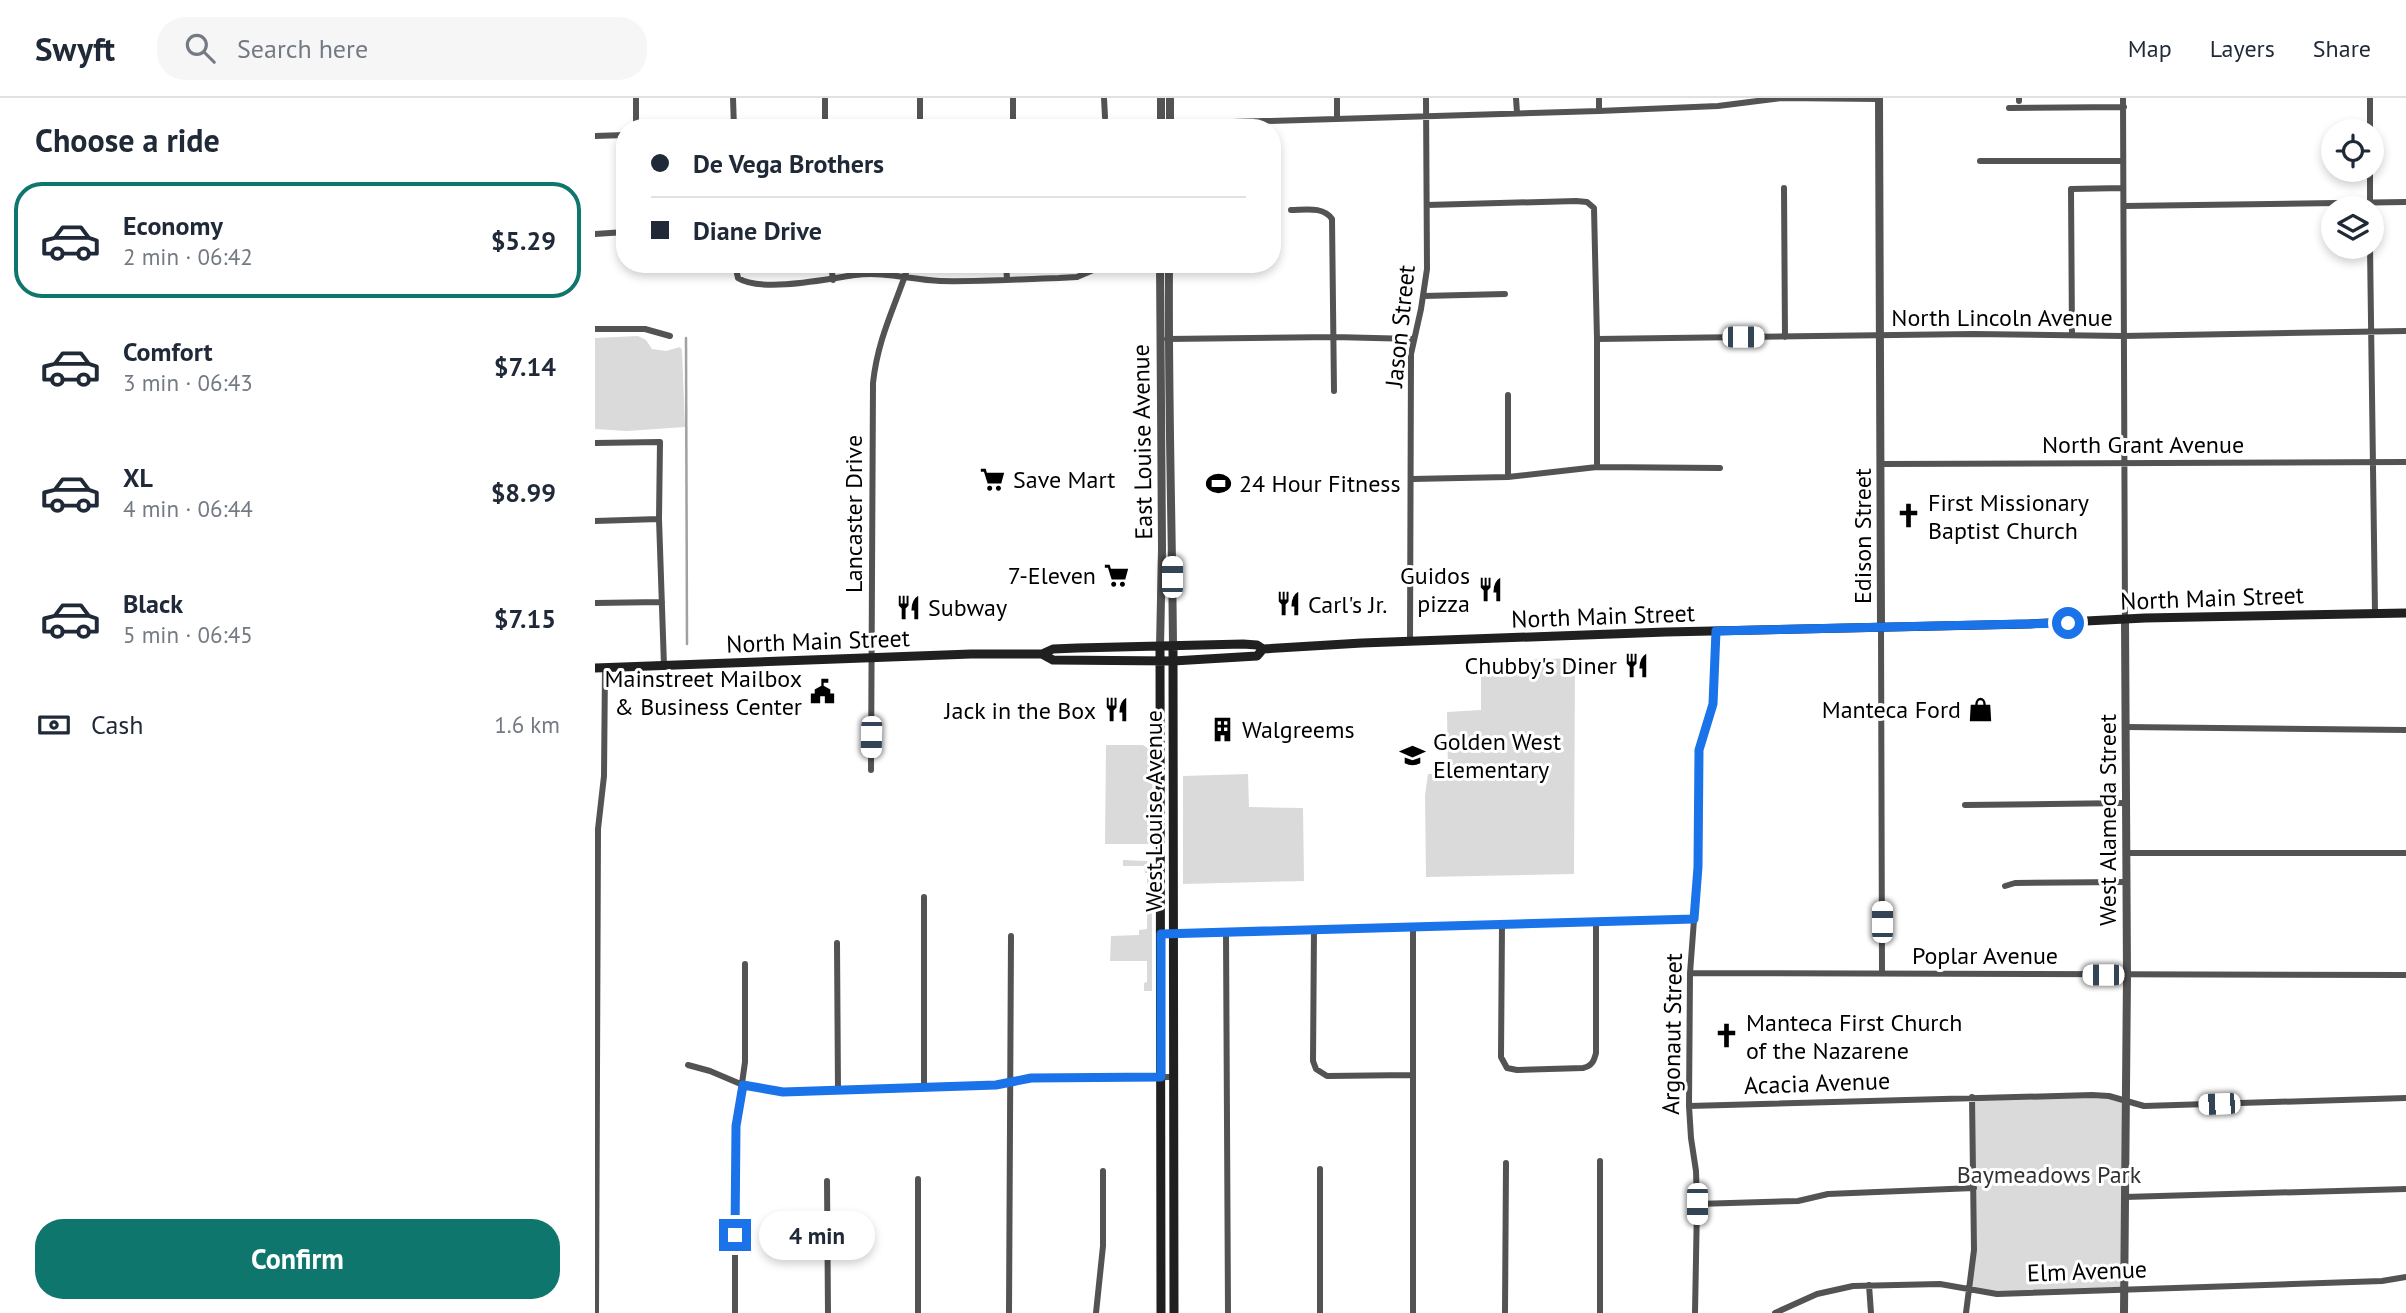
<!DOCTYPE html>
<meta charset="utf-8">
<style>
:root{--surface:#fff;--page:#f6f6f7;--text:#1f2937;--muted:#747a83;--line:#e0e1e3;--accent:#0f766e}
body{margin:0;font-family:"PT Sans",sans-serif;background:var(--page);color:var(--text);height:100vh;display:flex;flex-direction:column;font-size:26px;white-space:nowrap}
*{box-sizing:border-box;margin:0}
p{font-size:23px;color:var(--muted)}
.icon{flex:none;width:38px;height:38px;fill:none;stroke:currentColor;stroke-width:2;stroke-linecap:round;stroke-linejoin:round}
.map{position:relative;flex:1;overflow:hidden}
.panel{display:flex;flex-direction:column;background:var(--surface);width:595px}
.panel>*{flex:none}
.top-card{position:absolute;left:21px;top:21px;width:665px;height:154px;border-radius:28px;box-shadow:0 4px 10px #0003;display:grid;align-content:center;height:154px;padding:0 35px;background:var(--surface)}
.fabs{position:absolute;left:1726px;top:21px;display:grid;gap:14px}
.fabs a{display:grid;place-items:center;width:63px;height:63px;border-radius:50%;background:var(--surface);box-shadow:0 4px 10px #0003;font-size:35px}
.end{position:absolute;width:32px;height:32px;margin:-16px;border:9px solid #1a73e8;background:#fff;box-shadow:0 0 0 4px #fff}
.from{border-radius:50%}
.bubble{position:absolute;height:49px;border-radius:24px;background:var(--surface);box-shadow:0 4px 10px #0003;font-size:23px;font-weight:800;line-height:49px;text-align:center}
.car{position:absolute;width:21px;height:42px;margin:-21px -10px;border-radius:9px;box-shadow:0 0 5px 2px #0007;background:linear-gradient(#fff 24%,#345 0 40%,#fff 0 76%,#345 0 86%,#fff 0)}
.top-card b{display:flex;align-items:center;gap:24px;height:66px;font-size:26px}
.top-card b+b{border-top:2px solid var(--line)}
.top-card i{width:18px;height:18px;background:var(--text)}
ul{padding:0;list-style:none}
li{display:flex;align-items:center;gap:21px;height:116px;margin:0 14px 10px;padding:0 21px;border:4px solid transparent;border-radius:28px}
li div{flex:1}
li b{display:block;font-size:26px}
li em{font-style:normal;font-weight:800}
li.current{border-color:var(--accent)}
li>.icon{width:63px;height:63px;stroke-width:1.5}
h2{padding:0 35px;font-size:32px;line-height:84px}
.pay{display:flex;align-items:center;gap:18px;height:77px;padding:0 35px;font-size:26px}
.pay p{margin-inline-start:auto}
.primary-button{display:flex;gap:14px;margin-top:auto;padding:14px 35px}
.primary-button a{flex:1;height:80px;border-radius:28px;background:var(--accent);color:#fff;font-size:28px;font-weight:800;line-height:80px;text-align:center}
header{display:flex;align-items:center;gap:42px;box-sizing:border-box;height:98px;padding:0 35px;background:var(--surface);border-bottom:2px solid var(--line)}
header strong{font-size:33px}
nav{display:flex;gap:38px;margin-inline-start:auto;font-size:24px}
.search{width:490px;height:63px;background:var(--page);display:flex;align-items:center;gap:18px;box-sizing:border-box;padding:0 24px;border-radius:28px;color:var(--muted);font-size:26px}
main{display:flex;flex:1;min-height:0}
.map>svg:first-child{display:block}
</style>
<header>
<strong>Swyft</strong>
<div class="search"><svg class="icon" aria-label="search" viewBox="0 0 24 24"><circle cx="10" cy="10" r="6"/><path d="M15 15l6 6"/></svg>Search here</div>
<nav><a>Map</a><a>Layers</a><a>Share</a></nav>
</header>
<main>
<section class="panel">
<h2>Choose a ride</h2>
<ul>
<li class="current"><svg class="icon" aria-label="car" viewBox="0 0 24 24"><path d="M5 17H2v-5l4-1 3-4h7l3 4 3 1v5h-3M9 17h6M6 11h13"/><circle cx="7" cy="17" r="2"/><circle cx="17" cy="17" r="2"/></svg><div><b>Economy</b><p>2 min · 06:42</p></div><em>$5.29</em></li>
<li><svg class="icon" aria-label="car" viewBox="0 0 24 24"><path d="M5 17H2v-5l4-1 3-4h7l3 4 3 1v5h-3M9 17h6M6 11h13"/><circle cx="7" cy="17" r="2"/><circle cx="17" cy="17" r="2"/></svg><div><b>Comfort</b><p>3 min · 06:43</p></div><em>$7.14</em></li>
<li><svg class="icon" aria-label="car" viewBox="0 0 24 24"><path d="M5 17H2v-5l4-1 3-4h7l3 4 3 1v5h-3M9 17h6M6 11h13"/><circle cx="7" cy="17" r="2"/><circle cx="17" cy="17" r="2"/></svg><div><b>XL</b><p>4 min · 06:44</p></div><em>$8.99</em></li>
<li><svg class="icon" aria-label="car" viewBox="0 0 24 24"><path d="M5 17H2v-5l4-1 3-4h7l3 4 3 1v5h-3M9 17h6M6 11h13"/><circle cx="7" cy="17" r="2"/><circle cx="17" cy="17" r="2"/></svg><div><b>Black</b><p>5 min · 06:45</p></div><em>$7.15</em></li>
</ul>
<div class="pay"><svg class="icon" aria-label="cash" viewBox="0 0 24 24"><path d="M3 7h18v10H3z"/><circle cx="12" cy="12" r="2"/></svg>Cash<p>1.6 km</p></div>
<div class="primary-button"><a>Confirm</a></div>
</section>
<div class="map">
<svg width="1811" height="1215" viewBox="0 0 1811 1215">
<rect width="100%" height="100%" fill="#fff"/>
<path fill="#dadada" d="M43,238L51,242L57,251L71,253L85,249L87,252L90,329L32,333L0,331V240Z
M980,560L979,776L831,779L830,697L833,676L853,675L852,614L886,612V563Z
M511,647H548L557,653L558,743L554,746H510Z
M653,676L654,709L708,710L709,783L588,786V678Z
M528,762L552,763L557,766V893H549V885L552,884V863H515L516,838L544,837V832L552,831V775H550L549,768H528Z
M1497,997L1531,1003L1530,1191L1402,1196L1375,1190L1379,1152L1377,999Z"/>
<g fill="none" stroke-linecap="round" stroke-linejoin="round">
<path stroke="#a1a1a1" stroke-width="2.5" d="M91,240L92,546"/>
<path stroke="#535353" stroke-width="6" d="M41,0V30
M138,0L139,30
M230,0V27
M418,0V23
M509,0L510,19
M742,0V21
M921,0L922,15
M1004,0V13
M1424,0V3
M1528,0L1530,522
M1414,10L1529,9
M573,26L1004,13L1123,8L1186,0L1284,1
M325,30V0
M1775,33V0
M0,38L30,37
M1385,63H1528
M1189,90L1190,239
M832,107L981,103L992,104L999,110L1002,241V369
M1529,108L1811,104
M1775,110V72
M696,112C710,112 728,108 737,121L739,293
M0,136L30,134
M1775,149L1780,515
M140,166L143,180C166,195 233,181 260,177C289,173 317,182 345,183C385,184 425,181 464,180L482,179L503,170
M236,166L238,182
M411,166L412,181
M828,198L910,196
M0,231H50L75,238
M1477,237L1476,91L1528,90
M572,241L739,239L819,241
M1002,241L1378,236L1528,238L1811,233
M0,345L65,344L64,421L69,568
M1286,366L1811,364
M913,379V297
M817,381L913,379L1002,369L1125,370
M0,423L64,421
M0,505L67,504
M1286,528L1287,875
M815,544L816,256L826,211L832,171L831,0
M1531,629L1811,632
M276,672L278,285C283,239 300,209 314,166
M1370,707L1531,705
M1531,755H1811
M1410,788L1420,785L1531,784
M907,826L906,959L912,970L922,972L988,970C997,968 999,963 1001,955V824
M818,829V1215
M719,831L718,963L721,971L732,978L817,977
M631,834L633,1215
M566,836L1099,821
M242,845L243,993
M1095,875L1811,877
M93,967L115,973L148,987L188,994L401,987L436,980L578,979
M329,989V799
M1094,1008L1497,997L1514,998L1549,1008L1811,1000
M323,1081V1215
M232,1083L233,1215
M1530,1099L1811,1091
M1102,1106L1203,1103L1233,1096L1379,1090
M1274,1187L1276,1215
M1,1215L3,731L9,678L10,569
M140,1215V1059L141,1028L150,964V866
M414,1215L416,838
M501,1215L508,1148V1073
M725,1215V1071
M910,1215L911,1065
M1005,1215V1063
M1100,1215L1102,1106L1101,1073L1096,1040L1094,1008L1095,875L1103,769L1104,652L1118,605L1121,533
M1180,1215L1222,1196L1258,1188L1345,1186L1402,1196L1787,1183L1811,1179
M1371,1215L1379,1152L1377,999"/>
<path stroke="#535353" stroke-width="8" d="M566,0V30
M575,0V30
M1284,0L1286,528
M574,166C573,294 577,421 578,548
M565,549L567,450L565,166
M1529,1215L1532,877L1530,522"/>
<path stroke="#202020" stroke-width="9" d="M578,548L579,1215
M565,549L566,1215
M447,556L458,562L578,563L662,558L668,551
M0,570L376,556H447L458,551L482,550L648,546L662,547L668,551L767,545L1071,534L1434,526L1550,520L1811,515"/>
</g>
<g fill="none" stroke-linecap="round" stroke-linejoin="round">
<path stroke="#1a73e8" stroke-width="9" d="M140,1137L141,1028L148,987L188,994L401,987L436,980L566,979V836L1099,821L1103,769L1104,652L1118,606L1121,533L1473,525"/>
</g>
<defs>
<symbol id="supermarket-bare" viewBox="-9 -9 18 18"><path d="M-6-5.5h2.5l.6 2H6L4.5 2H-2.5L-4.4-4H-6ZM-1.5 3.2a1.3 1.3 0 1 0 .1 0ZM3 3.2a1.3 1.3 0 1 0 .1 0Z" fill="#000" stroke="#fff" stroke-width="2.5" paint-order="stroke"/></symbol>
<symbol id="stadium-bare" viewBox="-9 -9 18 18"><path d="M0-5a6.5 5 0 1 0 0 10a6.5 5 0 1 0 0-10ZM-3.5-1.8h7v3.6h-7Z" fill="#000" stroke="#fff" stroke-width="2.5" paint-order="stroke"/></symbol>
<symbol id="church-bare" viewBox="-9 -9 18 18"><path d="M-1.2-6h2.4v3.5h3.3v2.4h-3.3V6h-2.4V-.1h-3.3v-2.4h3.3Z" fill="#000" stroke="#fff" stroke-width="2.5" paint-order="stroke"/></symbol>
<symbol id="restaurant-bare" viewBox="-9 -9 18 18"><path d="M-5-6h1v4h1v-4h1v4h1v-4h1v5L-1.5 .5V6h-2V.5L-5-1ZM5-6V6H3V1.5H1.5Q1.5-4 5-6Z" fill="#000" stroke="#fff" stroke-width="2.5" paint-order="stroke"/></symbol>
<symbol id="civic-bare" viewBox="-9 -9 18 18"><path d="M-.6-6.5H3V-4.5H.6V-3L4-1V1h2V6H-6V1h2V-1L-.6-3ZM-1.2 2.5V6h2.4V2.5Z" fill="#000" stroke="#fff" stroke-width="2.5" paint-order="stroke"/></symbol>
<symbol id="shop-bare" viewBox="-9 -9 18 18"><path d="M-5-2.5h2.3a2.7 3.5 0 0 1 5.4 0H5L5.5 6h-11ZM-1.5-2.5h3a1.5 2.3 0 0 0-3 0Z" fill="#000" stroke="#fff" stroke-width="2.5" paint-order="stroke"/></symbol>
<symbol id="building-bare" viewBox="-9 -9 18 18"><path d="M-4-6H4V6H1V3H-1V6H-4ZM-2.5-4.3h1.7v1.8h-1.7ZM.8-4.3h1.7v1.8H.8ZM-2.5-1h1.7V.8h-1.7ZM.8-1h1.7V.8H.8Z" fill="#000" stroke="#fff" stroke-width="2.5" paint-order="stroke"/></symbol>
<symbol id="school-bare" viewBox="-9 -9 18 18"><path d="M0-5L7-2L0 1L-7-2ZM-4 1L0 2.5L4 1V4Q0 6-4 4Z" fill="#000" stroke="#fff" stroke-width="2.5" paint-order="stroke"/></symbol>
</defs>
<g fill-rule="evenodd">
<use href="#supermarket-bare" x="380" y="364" width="35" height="35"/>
<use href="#stadium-bare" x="606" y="368" width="35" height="35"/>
<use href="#church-bare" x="1296" y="400" width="35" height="35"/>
<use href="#supermarket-bare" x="504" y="460" width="35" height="35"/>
<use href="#restaurant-bare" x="878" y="474" width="35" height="35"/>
<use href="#restaurant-bare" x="676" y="488" width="35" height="35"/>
<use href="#restaurant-bare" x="296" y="492" width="35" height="35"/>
<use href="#restaurant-bare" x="1024" y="550" width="35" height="35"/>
<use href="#civic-bare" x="210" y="576" width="35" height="35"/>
<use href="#shop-bare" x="1368" y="594" width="35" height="35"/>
<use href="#restaurant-bare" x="504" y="594" width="35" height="35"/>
<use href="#building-bare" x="610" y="614" width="35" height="35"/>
<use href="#school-bare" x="800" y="640" width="35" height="35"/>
<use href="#church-bare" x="1114" y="920" width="35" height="35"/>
</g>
<g text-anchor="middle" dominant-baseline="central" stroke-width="6" stroke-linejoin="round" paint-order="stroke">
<g font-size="24" fill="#000" stroke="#fff">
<text x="1407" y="219">North Lincoln Avenue</text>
<text transform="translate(805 228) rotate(-84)">Jason Street</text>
<text transform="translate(547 344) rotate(-91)">East Louise Avenue</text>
<text x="1548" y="346">North Grant Avenue</text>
<text transform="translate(258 416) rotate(-90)">Lancaster Drive</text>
<text transform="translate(1267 438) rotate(-90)">Edison Street</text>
<text transform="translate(1617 500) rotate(-2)">North Main Street</text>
<text transform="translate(1008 518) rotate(-2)">North Main Street</text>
<text transform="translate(223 543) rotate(-2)">North Main Street</text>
<text transform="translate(558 713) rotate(-90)">West Louise Avenue</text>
<text transform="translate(1512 722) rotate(-90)">West Alameda Street</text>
<text x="1390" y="857">Poplar Avenue</text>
<text transform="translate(1077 936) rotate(-89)">Argonaut Street</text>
<text transform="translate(1222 985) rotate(-2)">Acacia Avenue</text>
<text transform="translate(1492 1173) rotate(-2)">Elm Avenue</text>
</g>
<g font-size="24" fill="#000" stroke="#fff" text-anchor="start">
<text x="418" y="381">Save Mart</text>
<text x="644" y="385">24 Hour Fitness</text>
<text x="1333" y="404">First Missionary<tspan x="1333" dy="28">Baptist Church</tspan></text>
<text x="501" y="477" text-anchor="end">7-Eleven</text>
<text x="875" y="477" text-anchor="end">Guidos<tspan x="875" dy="28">pizza</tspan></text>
<text x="713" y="506">Carl's Jr.</text>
<text x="333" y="509">Subway</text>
<text x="1022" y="567" text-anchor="end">Chubby's Diner</text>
<text x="207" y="580" text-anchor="end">Mainstreet Mailbox<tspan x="207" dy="28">&amp; Business Center</tspan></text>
<text x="1366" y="611" text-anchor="end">Manteca Ford</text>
<text x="501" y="612" text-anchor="end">Jack in the Box</text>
<text x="647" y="631">Walgreems</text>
<text x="838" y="643">Golden West<tspan x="838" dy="28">Elementary</tspan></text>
<text x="1151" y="924">Manteca First Church<tspan x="1151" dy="28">of the Nazarene</tspan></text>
</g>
<g font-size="24" fill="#313131" stroke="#fff">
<text x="1454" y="1076">Baymeadows Park</text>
</g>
</g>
</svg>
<div class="fabs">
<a><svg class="icon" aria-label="locate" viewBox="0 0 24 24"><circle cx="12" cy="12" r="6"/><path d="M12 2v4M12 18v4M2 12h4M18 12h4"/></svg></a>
<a><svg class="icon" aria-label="layers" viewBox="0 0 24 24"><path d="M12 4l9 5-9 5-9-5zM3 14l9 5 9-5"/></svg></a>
</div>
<i class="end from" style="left:1473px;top:525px"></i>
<i class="end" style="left:140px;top:1137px"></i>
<div class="bubble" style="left:164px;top:1113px;width:116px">4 min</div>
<i class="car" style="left:1148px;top:239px;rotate:90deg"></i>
<i class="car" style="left:577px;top:479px;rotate:0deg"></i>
<i class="car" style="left:276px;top:639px;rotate:181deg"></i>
<i class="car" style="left:1287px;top:824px;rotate:0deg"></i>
<i class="car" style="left:1508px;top:877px;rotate:270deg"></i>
<i class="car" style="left:1624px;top:1006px;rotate:268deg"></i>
<i class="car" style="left:1102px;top:1106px;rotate:180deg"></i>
<div class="top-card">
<b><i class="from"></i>De Vega Brothers</b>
<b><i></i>Diane Drive</b>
</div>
</div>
</main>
